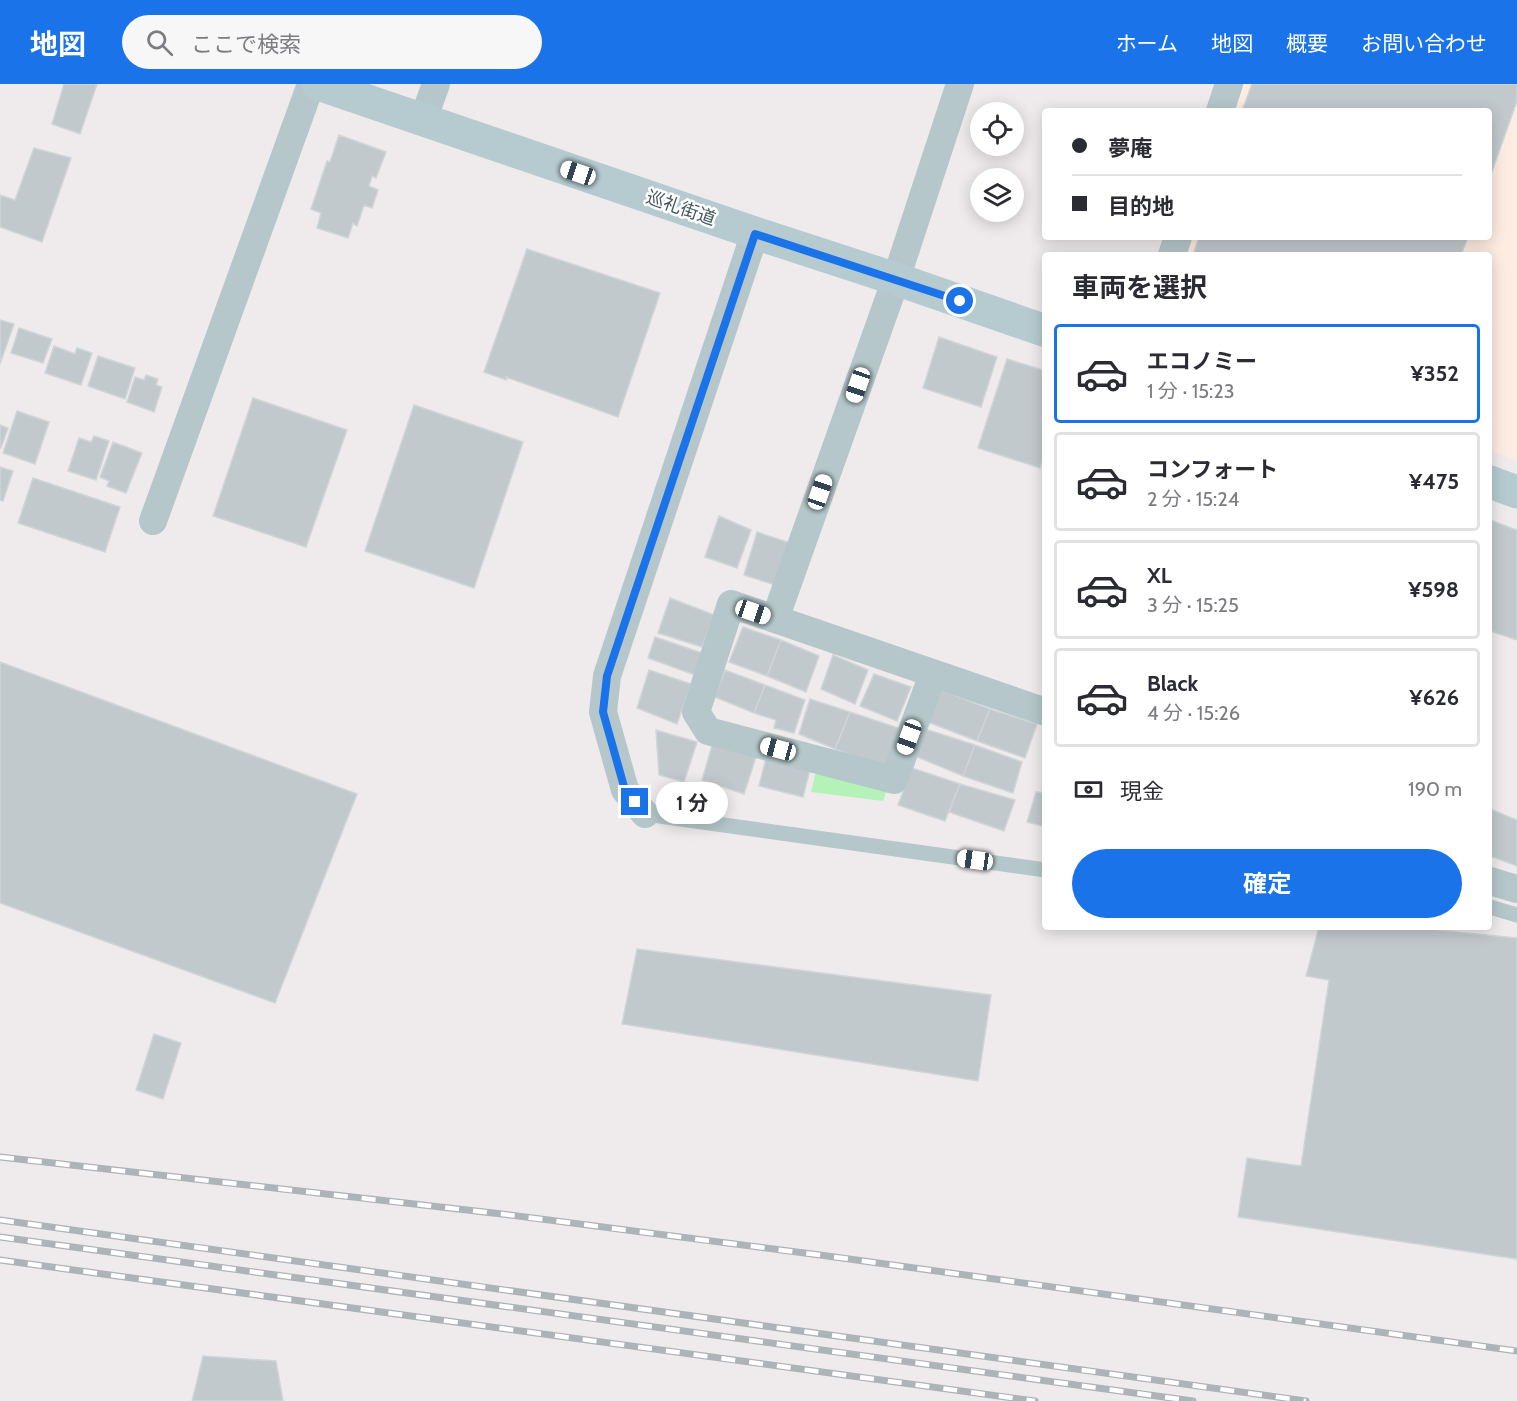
<!DOCTYPE html>
<html lang="ja">
<meta charset="utf-8">
<style>
:root{--surface:#fff;--page:#f7f7f7;--text:#2b2b33;--muted:#7c7c81;--line:#e1e1e2;--accent:#1a73e8}
body{margin:0;font-family:Cabin,"Noto Sans JP",sans-serif;background:var(--page);color:var(--text);height:100vh;display:flex;flex-direction:column;font-size:22px;white-space:nowrap}
*{box-sizing:border-box;margin:0}
p{font-size:20px;color:var(--muted)}
.icon{flex:none;width:33px;height:33px;fill:none;stroke:currentColor;stroke-width:2;stroke-linecap:round;stroke-linejoin:round}
.map{position:relative;flex:1;overflow:hidden}
.details{position:absolute;left:1042px;top:168px;width:450px;height:678px;display:flex;flex-direction:column;background:var(--surface);border-radius:6px;box-shadow:0 3px 15px #0003}
.details>*{flex:none}
.guide{position:absolute;left:1042px;top:24px;width:450px;height:132px;border-radius:6px;box-shadow:0 3px 15px #0003;display:grid;align-content:center;height:132px;padding:0 30px;background:var(--surface)}
.tools{position:absolute;left:970px;top:18px;display:grid;gap:12px}
.tools a{display:grid;place-items:center;width:54px;height:54px;border-radius:50%;background:var(--surface);box-shadow:0 3px 15px #0003;font-size:30px}
.end{position:absolute;width:27px;height:27px;margin:-14px;border:8px solid #1a73e8;background:#fff;box-shadow:0 0 0 3px #fff}
.from{border-radius:50%}
.bubble{position:absolute;height:42px;border-radius:21px;background:var(--surface);box-shadow:0 3px 15px #0003;font-size:20px;font-weight:700;line-height:42px;text-align:center}
.car{position:absolute;width:18px;height:36px;margin:-18px -9px;border-radius:8px;box-shadow:0 0 4px 2px #0007;background:linear-gradient(#fff 24%,#345 0 40%,#fff 0 76%,#345 0 86%,#fff 0)}
.guide b{display:flex;align-items:center;gap:21px;height:57px;font-size:22px}
.guide b+b{border-top:2px solid var(--line)}
.guide i{width:15px;height:15px;background:var(--text)}
ul{padding:0;list-style:none}
li{display:flex;align-items:center;gap:18px;height:99px;margin:0 12px 9px;padding:0 18px;border:3px solid var(--line);border-radius:6px}
li div{flex:1}
li b{display:block;font-size:22px}
li em{font-style:normal;font-weight:700}
li.on{border-color:var(--accent)}
li>.icon{width:54px;height:54px;stroke-width:1.5}
h2{padding:0 30px;font-size:27px;line-height:72px}
.pay{display:flex;align-items:center;gap:15px;height:66px;padding:0 30px;font-size:22px}
.pay p{margin-inline-start:auto}
.cta{display:flex;gap:12px;margin-top:auto;padding:12px 30px}
.cta a{flex:1;height:69px;border-radius:36px;background:var(--accent);color:#fff;font-size:24px;font-weight:700;line-height:69px;text-align:center}
header{display:flex;align-items:center;gap:36px;box-sizing:border-box;height:84px;padding:0 30px;background:var(--accent);color:#fff}
header strong{font-size:28px}
nav{display:flex;gap:33px;margin-inline-start:auto;font-size:21px}
.search{width:420px;height:54px;background:var(--page);display:flex;align-items:center;gap:15px;box-sizing:border-box;padding:0 21px;border-radius:33px;color:var(--muted);font-size:22px}
.map>svg:first-child{display:block}
</style>
<header>
<strong>地図</strong>
<div class="search"><svg class="icon" aria-label="search" viewBox="0 0 24 24"><circle cx="10" cy="10" r="6"/><path d="M15 15l6 6"/></svg>ここで検索</div>
<nav><a>ホーム</a><a>地図</a><a>概要</a><a>お問い合わせ</a></nav>
</header>
<div class="map">
<svg width="1517" height="1317" viewBox="0 0 1517 1317">
<rect width="100%" height="100%" fill="#efebec"/>
<path fill="#fdece1" d="M1242,0H1517V376L1490,367V171H1184L1190,153H1490V27H1233Z"/>
<path fill="#b4f2b8" d="M817,683L889,700L883,717L811,708Z"/>
<path fill="#c2c9cc" stroke="#cfd5d8" stroke-width="1.5" d="M64,0H97L80,50L52,40Z
M1252,0H1517V17L1490,93V27H1242Z
M339,51L386,68L376,94L372,92L369,102L378,106L372,124L364,121L357,142L353,139L348,154L317,144L321,129L311,125L327,77L330,78Z
M34,64L71,74L42,158L0,143V111L15,116Z
M1199,153H1468L1461,171H1193Z
M527,165L660,209L618,333L506,293V296L484,288Z
M0,236L14,240L0,280Z
M19,244L52,255L43,279L11,269Z
M939,253L997,273L981,323L923,304Z
M54,262L75,270L77,264L92,269L81,301L45,289Z
M98,272L135,284L125,315L88,302Z
M1007,275L1046,287V366L1040,384L978,364Z
M146,291L158,295L156,301L162,303L154,328L127,318L135,293L144,296Z
M253,314L347,346L306,463L213,432Z
M414,321L523,358L474,504L365,467Z
M17,327L49,338L35,380L3,369Z
M0,341L8,344L1,364H0Z
M94,352L109,357L96,396L68,387L79,354L91,358Z
M113,358L142,369L126,409L107,402L109,397L100,393Z
M0,383L13,387L3,417L0,416Z
M33,394L120,423L105,468L18,439Z
M719,432L751,446L737,484L705,473Z
M1490,436L1517,446V556L1490,547Z
M757,448L793,460L778,502L744,491Z
M670,514L714,531L702,563L658,549Z
M743,543L781,556L767,592L729,578Z
M655,553L702,569L695,591L648,574Z
M781,556L819,572L806,608L767,592Z
M833,571L868,586L855,620L821,605Z
M0,578L357,710L275,919L0,819Z
M649,586L691,600L677,640L637,624Z
M725,586L765,601L754,629L715,613Z
M874,590L911,603L897,637L860,622Z
M765,601L805,616L794,649L774,644L776,636L754,629Z
M941,606L990,625L977,657L928,638Z
M810,615L850,628L835,665L799,650Z
M990,625L1037,640L1025,674L977,657Z
M850,628L904,646L889,685L835,665Z
M925,645L975,661L963,692L915,672Z
M656,646L697,658L684,698L659,691Z
M713,658L757,670L744,710L702,696Z
M975,661L1022,678L1013,709L963,692Z
M767,670L811,682L803,713L759,702Z
M912,684L960,700L945,737L898,721Z
M960,700L1015,716L1004,747L949,728Z
M1036,708L1046,709V743L1027,738Z
M1490,725L1517,736V782L1490,772Z
M1319,843H1408L1517,854V1175L1238,1133L1247,1074L1301,1082L1329,896L1306,892Z
M637,865L991,911L978,997L622,940Z
M154,950L181,959L163,1015L136,1006Z
M203,1272L276,1277L283,1317H192Z"/>
<g fill="none" stroke-linecap="round" stroke-linejoin="round">
<path stroke="#b5c7ca" stroke-width="15" d="M645,730L1046,786
M1490,823L1517,831"/>
<path stroke="#b5c7ca" stroke-width="28" d="M960,0L896,195L775,535L1046,628
M1220,27L1229,0
M423,36L436,0
M1172,171L1178,153
M153,437L311,0
M775,535L731,520L696,628L708,647L894,696L933,590
M645,730L625,706L603,628L607,592L755,149
M1490,797L1517,805"/>
<path stroke="#b5cbd0" stroke-width="33" d="M318,0L755,149L896,195L1046,247
M1490,398L1517,408"/>
<defs>
<path id="rail" d="M0,1073L502,1130L820,1171L1517,1267
M0,1136L1306,1317
M0,1153L1193,1317
M0,1176L1035,1317"/>
</defs>
<use href="#rail" stroke="#adb4b7" stroke-width="7"/>
<use href="#rail" stroke="#fff" stroke-width="4.5" stroke-dasharray="14" stroke-linecap="butt"/>
</g>
<g fill="none" stroke-linecap="round" stroke-linejoin="round">
<path stroke="#1a73e8" stroke-width="8" d="M635,718L625,706L603,628L607,592L755,150L960,217"/>
</g>
<g text-anchor="middle" dominant-baseline="central" stroke-width="5" stroke-linejoin="round" paint-order="stroke">
<g font-size="18" fill="#43575a" stroke="#fff">
<text transform="translate(681 124) rotate(19)">巡礼街道</text>
</g>
</g>
</svg>
<div class="tools">
<a><svg class="icon" aria-label="locate" viewBox="0 0 24 24"><circle cx="12" cy="12" r="6"/><path d="M12 2v4M12 18v4M2 12h4M18 12h4"/></svg></a>
<a><svg class="icon" aria-label="layers" viewBox="0 0 24 24"><path d="M12 4l9 5-9 5-9-5zM3 14l9 5 9-5"/></svg></a>
</div>
<i class="end from" style="left:960px;top:217px"></i>
<i class="end" style="left:635px;top:718px"></i>
<div class="bubble" style="left:656px;top:698px;width:72px">1 分</div>
<i class="car" style="left:578px;top:89px;rotate:289deg"></i>
<i class="car" style="left:858px;top:301px;rotate:199deg"></i>
<i class="car" style="left:820px;top:408px;rotate:19deg"></i>
<i class="car" style="left:753px;top:528px;rotate:109deg"></i>
<i class="car" style="left:909px;top:653px;rotate:200deg"></i>
<i class="car" style="left:778px;top:665px;rotate:285deg"></i>
<i class="car" style="left:975px;top:776px;rotate:278deg"></i>
<div class="guide">
<b><i class="from"></i>夢庵</b>
<b><i></i>目的地</b>
</div>
<section class="details">
<h2>車両を選択</h2>
<ul>
<li class="on"><svg class="icon" aria-label="car" viewBox="0 0 24 24"><path d="M5 17H2v-5l4-1 3-4h7l3 4 3 1v5h-3M9 17h6M6 11h13"/><circle cx="7" cy="17" r="2"/><circle cx="17" cy="17" r="2"/></svg><div><b>エコノミー</b><p>1 分 · 15:23</p></div><em>¥352</em></li>
<li><svg class="icon" aria-label="car" viewBox="0 0 24 24"><path d="M5 17H2v-5l4-1 3-4h7l3 4 3 1v5h-3M9 17h6M6 11h13"/><circle cx="7" cy="17" r="2"/><circle cx="17" cy="17" r="2"/></svg><div><b>コンフォート</b><p>2 分 · 15:24</p></div><em>¥475</em></li>
<li><svg class="icon" aria-label="car" viewBox="0 0 24 24"><path d="M5 17H2v-5l4-1 3-4h7l3 4 3 1v5h-3M9 17h6M6 11h13"/><circle cx="7" cy="17" r="2"/><circle cx="17" cy="17" r="2"/></svg><div><b>XL</b><p>3 分 · 15:25</p></div><em>¥598</em></li>
<li><svg class="icon" aria-label="car" viewBox="0 0 24 24"><path d="M5 17H2v-5l4-1 3-4h7l3 4 3 1v5h-3M9 17h6M6 11h13"/><circle cx="7" cy="17" r="2"/><circle cx="17" cy="17" r="2"/></svg><div><b>Black</b><p>4 分 · 15:26</p></div><em>¥626</em></li>
</ul>
<div class="pay"><svg class="icon" aria-label="cash" viewBox="0 0 24 24"><path d="M3 7h18v10H3z"/><circle cx="12" cy="12" r="2"/></svg>現金<p>190 m</p></div>
<div class="cta"><a>確定</a></div>
</section>
</div>
